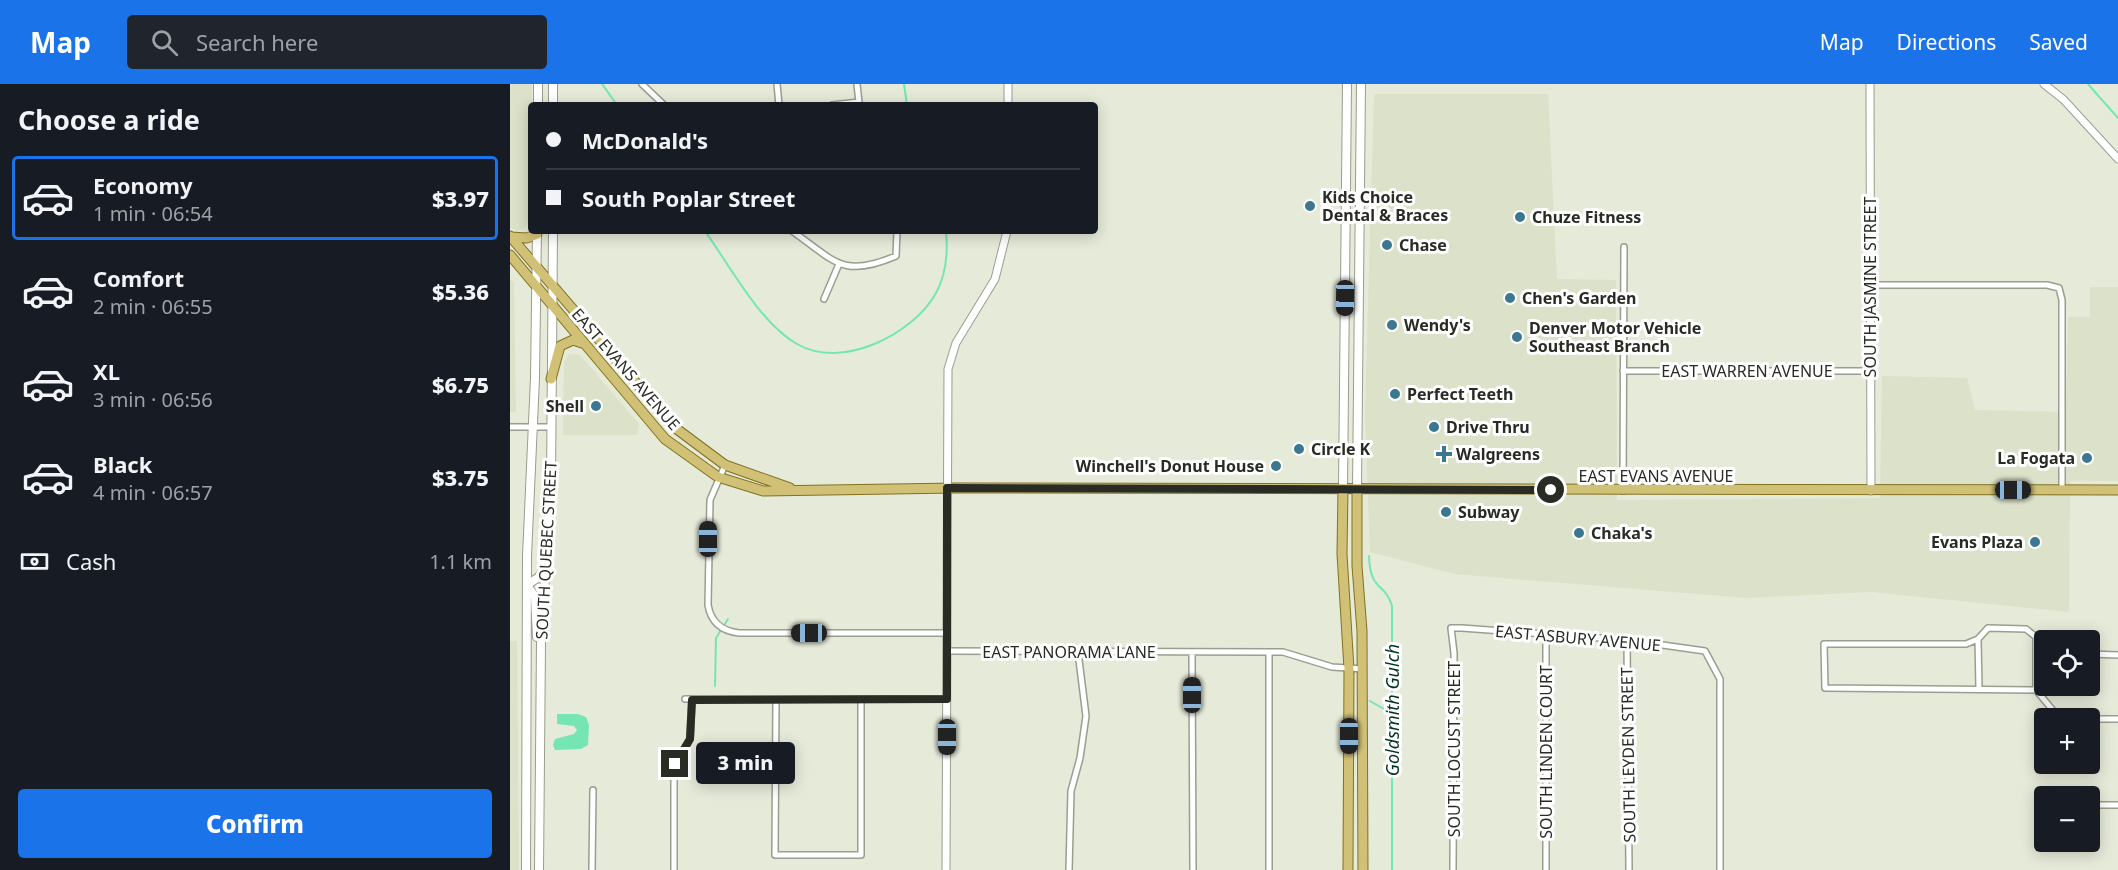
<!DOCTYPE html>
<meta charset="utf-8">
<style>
:root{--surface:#171b24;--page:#20242c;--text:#f1f3f6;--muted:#9ea1a6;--line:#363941;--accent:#1a73e8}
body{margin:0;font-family:"Noto Sans",sans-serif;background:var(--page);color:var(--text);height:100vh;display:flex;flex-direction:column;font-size:22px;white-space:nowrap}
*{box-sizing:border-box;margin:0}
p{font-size:20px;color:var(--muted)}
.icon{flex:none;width:33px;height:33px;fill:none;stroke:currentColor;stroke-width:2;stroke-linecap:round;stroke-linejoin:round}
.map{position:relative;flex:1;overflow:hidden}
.drawer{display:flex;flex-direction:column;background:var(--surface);width:510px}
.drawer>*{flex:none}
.top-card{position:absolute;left:18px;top:18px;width:570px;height:132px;border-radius:6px;box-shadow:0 3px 15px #0003;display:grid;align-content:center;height:132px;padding:0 18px;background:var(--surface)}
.fabs{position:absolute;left:1524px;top:546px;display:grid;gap:12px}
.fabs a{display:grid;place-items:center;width:66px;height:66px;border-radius:6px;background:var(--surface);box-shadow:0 3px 15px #0003;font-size:30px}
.end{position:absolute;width:27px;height:27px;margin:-14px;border:8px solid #292b25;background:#fff;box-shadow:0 0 0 3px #fff}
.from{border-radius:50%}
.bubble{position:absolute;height:42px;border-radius:6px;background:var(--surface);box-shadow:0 3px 15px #0003;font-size:20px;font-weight:800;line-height:42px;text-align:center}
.car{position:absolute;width:18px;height:36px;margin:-18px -9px;border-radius:8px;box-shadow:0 0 4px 2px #0007;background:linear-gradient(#222 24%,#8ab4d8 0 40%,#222 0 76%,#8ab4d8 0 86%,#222 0)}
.top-card b{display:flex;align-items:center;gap:21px;height:57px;font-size:22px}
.top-card b+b{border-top:2px solid var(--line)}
.top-card i{width:15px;height:15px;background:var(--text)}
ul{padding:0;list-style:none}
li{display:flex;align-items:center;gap:18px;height:84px;margin:0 12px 9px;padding:0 6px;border:3px solid transparent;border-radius:6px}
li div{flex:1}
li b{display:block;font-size:22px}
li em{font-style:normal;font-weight:800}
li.current{border-color:var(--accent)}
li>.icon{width:54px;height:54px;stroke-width:1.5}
h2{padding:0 18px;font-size:27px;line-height:72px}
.pay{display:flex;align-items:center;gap:15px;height:66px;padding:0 18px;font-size:22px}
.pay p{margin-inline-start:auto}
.action{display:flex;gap:12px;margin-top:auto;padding:12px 18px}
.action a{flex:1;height:69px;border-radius:6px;background:var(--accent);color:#fff;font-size:24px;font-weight:800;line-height:69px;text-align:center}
header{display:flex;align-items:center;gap:36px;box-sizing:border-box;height:84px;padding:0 30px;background:var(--accent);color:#fff}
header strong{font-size:28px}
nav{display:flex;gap:33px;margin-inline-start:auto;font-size:21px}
.search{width:420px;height:54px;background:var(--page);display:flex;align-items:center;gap:15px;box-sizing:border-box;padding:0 21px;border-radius:6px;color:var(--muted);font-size:22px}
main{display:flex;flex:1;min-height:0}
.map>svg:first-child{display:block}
</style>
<header>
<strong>Map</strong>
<div class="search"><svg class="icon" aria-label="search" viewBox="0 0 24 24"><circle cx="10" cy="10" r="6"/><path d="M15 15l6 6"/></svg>Search here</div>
<nav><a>Map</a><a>Directions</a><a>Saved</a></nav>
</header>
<main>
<section class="drawer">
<h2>Choose a ride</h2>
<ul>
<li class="current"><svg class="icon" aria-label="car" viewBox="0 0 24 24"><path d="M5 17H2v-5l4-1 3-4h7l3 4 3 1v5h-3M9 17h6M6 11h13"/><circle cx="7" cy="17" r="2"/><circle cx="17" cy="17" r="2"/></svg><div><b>Economy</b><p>1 min · 06:54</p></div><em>$3.97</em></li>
<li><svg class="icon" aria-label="car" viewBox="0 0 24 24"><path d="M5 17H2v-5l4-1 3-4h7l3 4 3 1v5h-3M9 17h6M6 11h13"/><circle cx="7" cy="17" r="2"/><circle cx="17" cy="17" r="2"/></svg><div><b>Comfort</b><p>2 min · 06:55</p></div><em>$5.36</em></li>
<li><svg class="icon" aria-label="car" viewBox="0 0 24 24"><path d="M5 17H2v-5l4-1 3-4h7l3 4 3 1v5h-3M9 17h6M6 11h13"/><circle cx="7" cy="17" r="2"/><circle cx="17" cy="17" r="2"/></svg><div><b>XL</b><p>3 min · 06:56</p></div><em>$6.75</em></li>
<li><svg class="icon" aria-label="car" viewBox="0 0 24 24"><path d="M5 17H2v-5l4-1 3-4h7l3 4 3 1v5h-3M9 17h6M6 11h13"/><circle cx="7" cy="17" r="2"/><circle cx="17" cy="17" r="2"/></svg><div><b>Black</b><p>4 min · 06:57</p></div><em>$3.75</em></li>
</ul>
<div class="pay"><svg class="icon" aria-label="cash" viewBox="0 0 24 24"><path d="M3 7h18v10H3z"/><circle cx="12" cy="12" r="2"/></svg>Cash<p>1.1 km</p></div>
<div class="action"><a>Confirm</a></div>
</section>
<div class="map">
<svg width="1608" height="786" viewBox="0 0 1608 786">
<rect width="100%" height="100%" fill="#e6ead9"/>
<path fill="#dce1c9" d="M0,0H22L19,135L15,145L6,147L0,144Z
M864,10H1038L1047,195L1106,196L1107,416L1370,414L1372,292L1457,294L1465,326L1556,328L1558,233H1580V203H1608V397H1560L1559,528L1361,508L1236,514L944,490L860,468L855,330Z
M0,194L4,199L6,328H0Z
M59,270L70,271L129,340L127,351H53L54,278Z
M0,557H7L9,786H0Z"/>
<path fill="#75e6b3" d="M47,630H68L76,633L79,641L78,661L71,665L45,666L43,661L45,655L64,650L67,646L64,642L47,640Z"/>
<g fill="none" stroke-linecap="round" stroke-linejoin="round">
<path stroke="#75e6b3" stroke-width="2" d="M92,0L107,21
M394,0L397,21
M1578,0L1608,34
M195,147C220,182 250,239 287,260C331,286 403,251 426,209C436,191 438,168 436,147
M859,472C860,508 875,498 882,522V786
M205,602L206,554L218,535
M860,617L881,629"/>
<defs>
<path id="minor" d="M132,0L154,21
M267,0L269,21
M347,0L349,19
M322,21L349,18
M282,147C325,177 332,195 386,172L387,147
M1360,201H1537L1549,204L1552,216V406
M314,215L329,180
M1113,287H1361
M0,343H42
M215,381L200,416L198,521C201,539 212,547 229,549H437
M1113,407L1114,163
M1036,550V786
M1468,555L1469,605
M1117,556L1119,786
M437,567L773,568L822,583L853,585
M682,568L683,786
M1534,568H1526V553L1516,545L1478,544L1468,555L1456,560H1314L1315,604L1526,606L1546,630L1564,634
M1580,570L1608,571
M1526,606V568
M175,615H437
M266,615L265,771H351V615
M1580,635H1608
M1580,721H1608
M82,786L83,706
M164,786V686L180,655L182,616
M559,786L561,707L570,674L576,632L568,568
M759,786V568
M943,786L944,569L941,544H952L1117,556L1195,567L1210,595V786"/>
<path id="tertiary" d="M498,0V21
M1360,0L1361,407
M1534,0L1554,16L1608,75
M436,786L438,285L446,259L485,195L497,147"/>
<path id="secondary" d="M43,0V21
M28,21V0
M833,405L837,0
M847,405L851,0
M27,553L25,513L17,501L29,493L36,481
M16,786L17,472L25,294L27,147
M29,786L31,559L41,400L43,147"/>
<path id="primary" d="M0,152L164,343L215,381L280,404
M1,153L17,154L27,150
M0,171L155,355L208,393L253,407L447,404L1608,406
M41,295L50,262L63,256L72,259
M833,405L832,470L839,585L838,786
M847,405V482L852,547L853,786"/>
</defs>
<use href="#minor" stroke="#9a9e8e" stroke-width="8"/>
<use href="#tertiary" stroke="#9a9e8e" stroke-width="9"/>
<use href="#secondary" stroke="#9a9e8e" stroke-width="10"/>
<use href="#primary" stroke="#827220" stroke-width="11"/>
<use href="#minor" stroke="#fff" stroke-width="5"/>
<use href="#tertiary" stroke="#fff" stroke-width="7"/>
<use href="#secondary" stroke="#fff" stroke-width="8"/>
<use href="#primary" stroke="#d1c177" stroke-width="9"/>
</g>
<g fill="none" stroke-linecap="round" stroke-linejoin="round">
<path stroke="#292b25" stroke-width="8" d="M165,680L180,655L182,616L437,615V404L1041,406"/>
</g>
<g fill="#3c768f" stroke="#fff" stroke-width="2">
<circle cx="800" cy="122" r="6"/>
<circle cx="1010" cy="133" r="6"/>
<circle cx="877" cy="161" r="6"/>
<circle cx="1000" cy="214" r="6"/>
<circle cx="882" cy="241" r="6"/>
<circle cx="1007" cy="253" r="6"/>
<circle cx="885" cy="310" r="6"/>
<circle cx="86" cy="322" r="6"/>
<circle cx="924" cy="343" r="6"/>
<circle cx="789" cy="365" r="6"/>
<path d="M931 361h6v6h6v6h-6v6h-6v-6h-6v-6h6z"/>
<circle cx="1577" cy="374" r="6"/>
<circle cx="766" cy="382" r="6"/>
<circle cx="936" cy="428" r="6"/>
<circle cx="1069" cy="449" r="6"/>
<circle cx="1525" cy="458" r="6"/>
</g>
<g text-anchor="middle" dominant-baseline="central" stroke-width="6" stroke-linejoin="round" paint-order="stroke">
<g font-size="16" font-weight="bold" fill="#292b25" stroke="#fff" text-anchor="start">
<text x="812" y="113">Kids Choice<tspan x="812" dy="18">Dental &amp; Braces</tspan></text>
<text x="1022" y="133">Chuze Fitness</text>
<text x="889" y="161">Chase</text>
<text x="1012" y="214">Chen's Garden</text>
<text x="894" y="241">Wendy's</text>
<text x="1019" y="244">Denver Motor Vehicle<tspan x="1019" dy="18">Southeast Branch</tspan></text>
<text x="897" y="310">Perfect Teeth</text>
<text x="74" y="322" text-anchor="end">Shell</text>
<text x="936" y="343">Drive Thru</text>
<text x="801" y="365">Circle K</text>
<text x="946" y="370">Walgreens</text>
<text x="1565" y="374" text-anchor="end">La Fogata</text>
<text x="754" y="382" text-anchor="end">Winchell's Donut House</text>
<text x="948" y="428">Subway</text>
<text x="1081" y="449">Chaka's</text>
<text x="1513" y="458" text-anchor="end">Evans Plaza</text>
</g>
<g font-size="16" fill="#292b25" stroke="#fff">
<text transform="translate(1360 203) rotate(-90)">SOUTH JASMINE STREET</text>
<text transform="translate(116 285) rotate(49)">EAST EVANS AVENUE</text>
<text x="1237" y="287">EAST WARREN AVENUE</text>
<text x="1146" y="392">EAST EVANS AVENUE</text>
<text transform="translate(36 466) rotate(-87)">SOUTH QUEBEC STREET</text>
<text transform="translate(1068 554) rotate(5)">EAST ASBURY AVENUE</text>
<text x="559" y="568">EAST PANORAMA LANE</text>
<text transform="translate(944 665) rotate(-90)">SOUTH LOCUST STREET</text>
<text transform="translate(1036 668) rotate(-90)">SOUTH LINDEN COURT</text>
<text transform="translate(1118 671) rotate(-91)">SOUTH LEYDEN STREET</text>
</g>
<g font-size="18" font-style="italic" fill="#003421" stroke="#fff">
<text transform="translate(882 626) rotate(-90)">Goldsmith Gulch</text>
</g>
</g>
</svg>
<div class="fabs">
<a><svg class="icon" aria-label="locate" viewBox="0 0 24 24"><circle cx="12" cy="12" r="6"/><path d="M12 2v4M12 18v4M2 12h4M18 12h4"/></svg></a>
<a>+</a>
<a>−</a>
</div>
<i class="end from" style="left:1041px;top:406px"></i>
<i class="end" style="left:165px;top:680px"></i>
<div class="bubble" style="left:186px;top:658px;width:99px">3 min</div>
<i class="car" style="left:835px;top:214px;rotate:181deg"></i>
<i class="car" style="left:1503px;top:406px;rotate:90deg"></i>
<i class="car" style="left:198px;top:455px;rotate:0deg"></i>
<i class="car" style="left:299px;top:549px;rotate:270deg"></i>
<i class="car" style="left:682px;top:611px;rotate:0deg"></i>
<i class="car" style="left:839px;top:652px;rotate:180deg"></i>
<i class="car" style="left:437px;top:653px;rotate:180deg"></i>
<div class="top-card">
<b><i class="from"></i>McDonald's</b>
<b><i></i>South Poplar Street</b>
</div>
</div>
</main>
